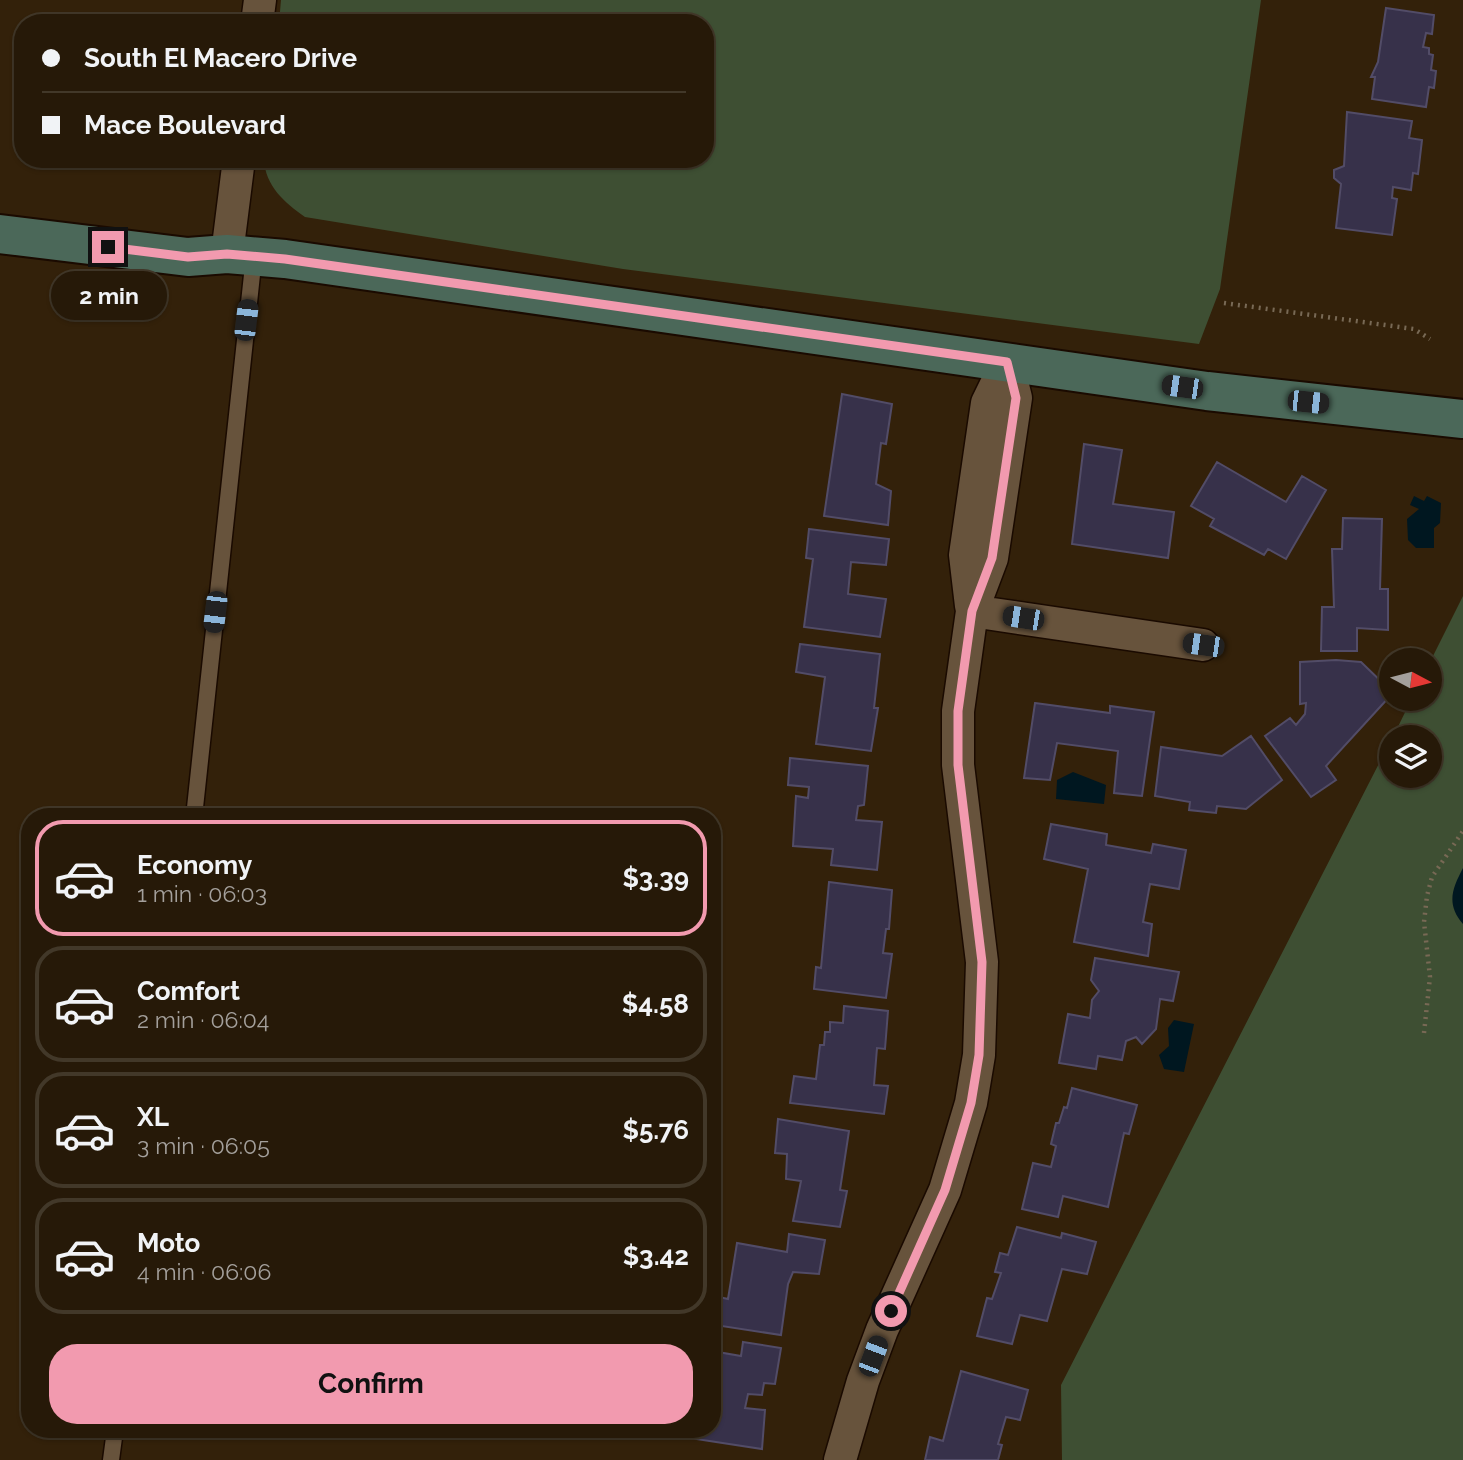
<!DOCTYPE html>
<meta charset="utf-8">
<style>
:root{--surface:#261908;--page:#2e2212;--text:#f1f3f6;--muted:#a4a09c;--line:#423829;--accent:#f29aaf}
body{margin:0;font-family:Raleway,sans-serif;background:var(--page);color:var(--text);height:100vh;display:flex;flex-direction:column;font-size:26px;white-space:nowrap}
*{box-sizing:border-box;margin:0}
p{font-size:23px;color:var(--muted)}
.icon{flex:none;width:38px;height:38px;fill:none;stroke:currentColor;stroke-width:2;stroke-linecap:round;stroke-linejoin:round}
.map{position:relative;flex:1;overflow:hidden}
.side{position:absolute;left:21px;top:808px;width:700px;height:630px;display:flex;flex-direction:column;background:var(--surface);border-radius:28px;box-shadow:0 2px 5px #0004,0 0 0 2px var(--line)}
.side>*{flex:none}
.top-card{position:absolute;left:14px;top:14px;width:700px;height:154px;border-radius:28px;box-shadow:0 2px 5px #0004,0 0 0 2px var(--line);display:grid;align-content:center;height:154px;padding:0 28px;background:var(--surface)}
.needle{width:46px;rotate:97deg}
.fabs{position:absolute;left:1379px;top:648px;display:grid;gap:14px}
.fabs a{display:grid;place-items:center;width:63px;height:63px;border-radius:50%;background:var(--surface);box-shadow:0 2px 5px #0004,0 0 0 2px var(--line);font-size:35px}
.end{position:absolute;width:32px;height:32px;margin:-16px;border:9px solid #f29aaf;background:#111;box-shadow:0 0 0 4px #111}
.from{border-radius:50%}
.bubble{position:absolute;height:49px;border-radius:24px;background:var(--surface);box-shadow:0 2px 5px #0004,0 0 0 2px var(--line);font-size:23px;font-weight:700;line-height:49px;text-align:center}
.car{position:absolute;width:21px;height:42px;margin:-21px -10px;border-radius:9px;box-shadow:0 0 5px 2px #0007;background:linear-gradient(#222 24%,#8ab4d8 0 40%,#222 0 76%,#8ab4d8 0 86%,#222 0)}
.top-card b{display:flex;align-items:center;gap:24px;height:66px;font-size:26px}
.top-card b+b{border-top:2px solid var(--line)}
.top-card i{width:18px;height:18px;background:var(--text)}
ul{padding:12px 0 0;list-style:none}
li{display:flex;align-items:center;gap:21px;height:116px;margin:0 14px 10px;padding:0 14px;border:4px solid var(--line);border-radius:28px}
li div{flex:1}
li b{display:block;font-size:26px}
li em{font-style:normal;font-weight:700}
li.selected{border-color:var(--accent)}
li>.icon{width:63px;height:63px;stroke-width:1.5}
.primary-button{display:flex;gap:14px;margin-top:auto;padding:14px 28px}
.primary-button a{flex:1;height:80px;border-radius:28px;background:var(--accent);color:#111;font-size:28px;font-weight:700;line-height:80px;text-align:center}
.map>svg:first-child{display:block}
</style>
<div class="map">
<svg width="1463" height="1460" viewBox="0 0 1463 1460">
<rect width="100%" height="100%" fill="#33210a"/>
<path fill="#3e4f33" d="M281,0H1261L1220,289L1199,344L623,269L305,217C285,203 265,186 264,159H705V23H279Z
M1463,596V1460H1062L1061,1385L1391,740V775H1430V737H1393L1412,698H1430V662Z"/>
<path fill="#001720" d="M1414,496L1424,501L1427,496L1441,503L1440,523L1434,528V548H1416L1408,540L1407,519L1419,509L1410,505Z
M1073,772L1106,785L1104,804L1056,799L1057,780Z
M1463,868V924C1446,904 1452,889 1463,868Z
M1174,1020L1194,1024L1184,1072L1164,1069L1159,1055L1169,1046L1168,1028Z"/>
<path fill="#37314a" stroke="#524c67" stroke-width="2" d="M1386,8L1434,15L1432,34L1426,33L1423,47L1429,48V54L1433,55L1431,70L1436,71L1434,88L1429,87L1426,107L1372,99L1375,77H1371L1378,62Z
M1347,112L1412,121L1409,138L1422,140L1418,174L1413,173L1411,190L1393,187L1392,198L1397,199L1392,235L1336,228L1341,184L1334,178V170L1344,166Z
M842,394L892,404L886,444L881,443L876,484L891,491L888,525L824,516Z
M1084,444L1122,450L1113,504L1174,512L1168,558L1072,544Z
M1217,462L1286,502L1302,476L1326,490L1286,559L1268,549L1264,555L1210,526L1214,519L1191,506Z
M1343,518L1382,519L1380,589H1388V630L1357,628V651H1321L1322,607H1334L1332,549H1342Z
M809,529L889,539L886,565L851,562L848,594L886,599L880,637L804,627L813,559L806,558Z
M800,644L880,654L874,708H878L871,751L816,744L825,677L796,672Z
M1336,660L1361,662L1391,691V695L1326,766L1336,780L1311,797L1265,736L1290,718L1296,725L1305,714L1306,703L1300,704V662Z
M1035,703L1110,713V706L1154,712L1142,796L1114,793L1118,751L1057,743L1050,780L1024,778Z
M1251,736L1282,780L1246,809L1217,806L1216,813L1189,810L1190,802L1155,796L1161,747L1222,756Z
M790,758L868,766L864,805L858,806L856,820L882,822L877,870L831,865L833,849L793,846L796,796L808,798L809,787L788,785Z
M1051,824L1107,834L1106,845L1151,853L1153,844L1186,850L1179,889L1150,884L1143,922L1152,924L1148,956L1074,942L1088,869L1044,859Z
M829,882L892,890L889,929H886L883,953L892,954L886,998L814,989L816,967L821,968Z
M1095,958L1179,972L1173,1001L1160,999L1156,1029L1142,1044L1136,1037L1126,1041L1122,1060L1098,1056L1096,1069L1059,1063L1068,1014L1090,1018L1092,1000L1099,991L1091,980Z
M844,1006L888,1011L885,1049L877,1048L874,1085L888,1086L884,1114L790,1103L794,1076L816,1079L820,1045H824L825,1032H830V1022L843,1023Z
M1072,1088L1137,1105L1129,1134L1124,1133L1108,1207L1063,1196L1058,1217L1022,1209L1033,1163L1051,1167L1056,1146L1051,1144L1056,1123H1059L1064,1107L1067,1108Z
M778,1119L849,1131L840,1190L847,1191L840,1227L793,1221L801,1181L786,1179L787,1154L775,1153Z
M1017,1227L1061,1238L1062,1233L1096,1242L1087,1274L1062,1269L1047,1321L1020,1315L1012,1344L977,1336L987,1298L992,1299L1001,1273L995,1272L1000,1253L1008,1255Z
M789,1234L825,1240L819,1274L793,1272L788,1284L781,1335L715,1325L719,1297L728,1299L737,1243L787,1252Z
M743,1342L781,1348L775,1384L764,1383L762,1395L748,1394L745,1408L765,1410L762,1449L683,1437L684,1430H712V1351L741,1356Z
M961,1371L1028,1390L1020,1420L1006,1417L998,1444L1002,1445L998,1460H925L930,1437L943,1441Z"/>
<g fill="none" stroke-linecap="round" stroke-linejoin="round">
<defs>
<path id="lane" d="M194,817L254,256
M111,1460L115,1430"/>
<path id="street" d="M257,23L260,0
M227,254L239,159
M971,606L965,555L987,403L1007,362
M972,611L1203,645
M840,1460L863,1381L882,1330L945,1190L971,1103L979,1055L982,962L958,765V711L972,611L992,558L1016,398L1007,362"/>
<path id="secondary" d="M0,234L188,257L227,254L285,259L1207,391L1463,419"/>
</defs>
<use href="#lane" stroke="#1a0a00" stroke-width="19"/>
<use href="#street" stroke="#1a0a00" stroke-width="35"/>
<use href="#secondary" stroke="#1a0a00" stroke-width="42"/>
<path stroke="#786955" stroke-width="4.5" stroke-dasharray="2 5" stroke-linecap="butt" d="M1224,303L1414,329L1430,339
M1424,1033L1430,977L1424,922L1427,896L1432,877L1463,831"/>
<use href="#lane" stroke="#67533c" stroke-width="16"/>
<use href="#street" stroke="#67533c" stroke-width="32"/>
<use href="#secondary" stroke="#4b6859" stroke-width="38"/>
</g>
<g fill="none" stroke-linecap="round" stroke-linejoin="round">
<path stroke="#f29aaf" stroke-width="9" d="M108,247L188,257L227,254L285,259L1007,362L1016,398L992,558L972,611L958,711V765L982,962L979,1055L971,1103L945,1190L891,1311"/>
</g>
</svg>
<div class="fabs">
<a><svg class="needle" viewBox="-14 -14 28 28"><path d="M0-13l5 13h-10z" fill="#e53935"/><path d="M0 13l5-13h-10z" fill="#a4a09c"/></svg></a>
<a><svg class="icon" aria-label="layers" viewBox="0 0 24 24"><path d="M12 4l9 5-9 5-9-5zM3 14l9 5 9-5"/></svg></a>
</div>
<i class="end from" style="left:891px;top:1311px"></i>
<i class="end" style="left:108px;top:247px"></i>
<div class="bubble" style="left:51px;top:271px;width:116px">2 min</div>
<i class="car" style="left:246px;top:320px;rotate:7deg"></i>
<i class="car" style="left:1182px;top:387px;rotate:278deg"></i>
<i class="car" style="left:1308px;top:402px;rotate:96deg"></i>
<i class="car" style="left:215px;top:612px;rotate:187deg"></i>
<i class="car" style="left:1023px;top:618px;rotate:279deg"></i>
<i class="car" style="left:1203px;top:645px;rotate:278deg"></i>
<i class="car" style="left:873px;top:1356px;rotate:21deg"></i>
<div class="top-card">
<b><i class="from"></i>South El Macero Drive</b>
<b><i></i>Mace Boulevard</b>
</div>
<section class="side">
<ul>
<li class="selected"><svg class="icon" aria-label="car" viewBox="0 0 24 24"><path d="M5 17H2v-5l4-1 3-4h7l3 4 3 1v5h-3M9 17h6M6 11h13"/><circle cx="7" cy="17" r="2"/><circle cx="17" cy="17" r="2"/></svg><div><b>Economy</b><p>1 min · 06:03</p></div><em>$3.39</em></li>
<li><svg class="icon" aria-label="car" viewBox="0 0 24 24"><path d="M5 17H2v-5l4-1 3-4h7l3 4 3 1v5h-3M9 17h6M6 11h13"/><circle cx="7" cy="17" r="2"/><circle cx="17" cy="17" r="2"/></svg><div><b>Comfort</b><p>2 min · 06:04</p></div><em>$4.58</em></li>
<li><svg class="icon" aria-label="car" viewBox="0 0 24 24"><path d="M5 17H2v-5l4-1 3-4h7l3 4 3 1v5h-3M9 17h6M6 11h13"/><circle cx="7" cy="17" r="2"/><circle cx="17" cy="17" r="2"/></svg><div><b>XL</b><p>3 min · 06:05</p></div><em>$5.76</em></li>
<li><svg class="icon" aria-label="car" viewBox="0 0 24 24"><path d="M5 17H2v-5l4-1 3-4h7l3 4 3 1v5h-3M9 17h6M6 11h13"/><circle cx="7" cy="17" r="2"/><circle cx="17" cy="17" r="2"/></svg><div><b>Moto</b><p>4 min · 06:06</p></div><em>$3.42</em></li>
</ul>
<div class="primary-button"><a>Confirm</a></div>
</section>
</div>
